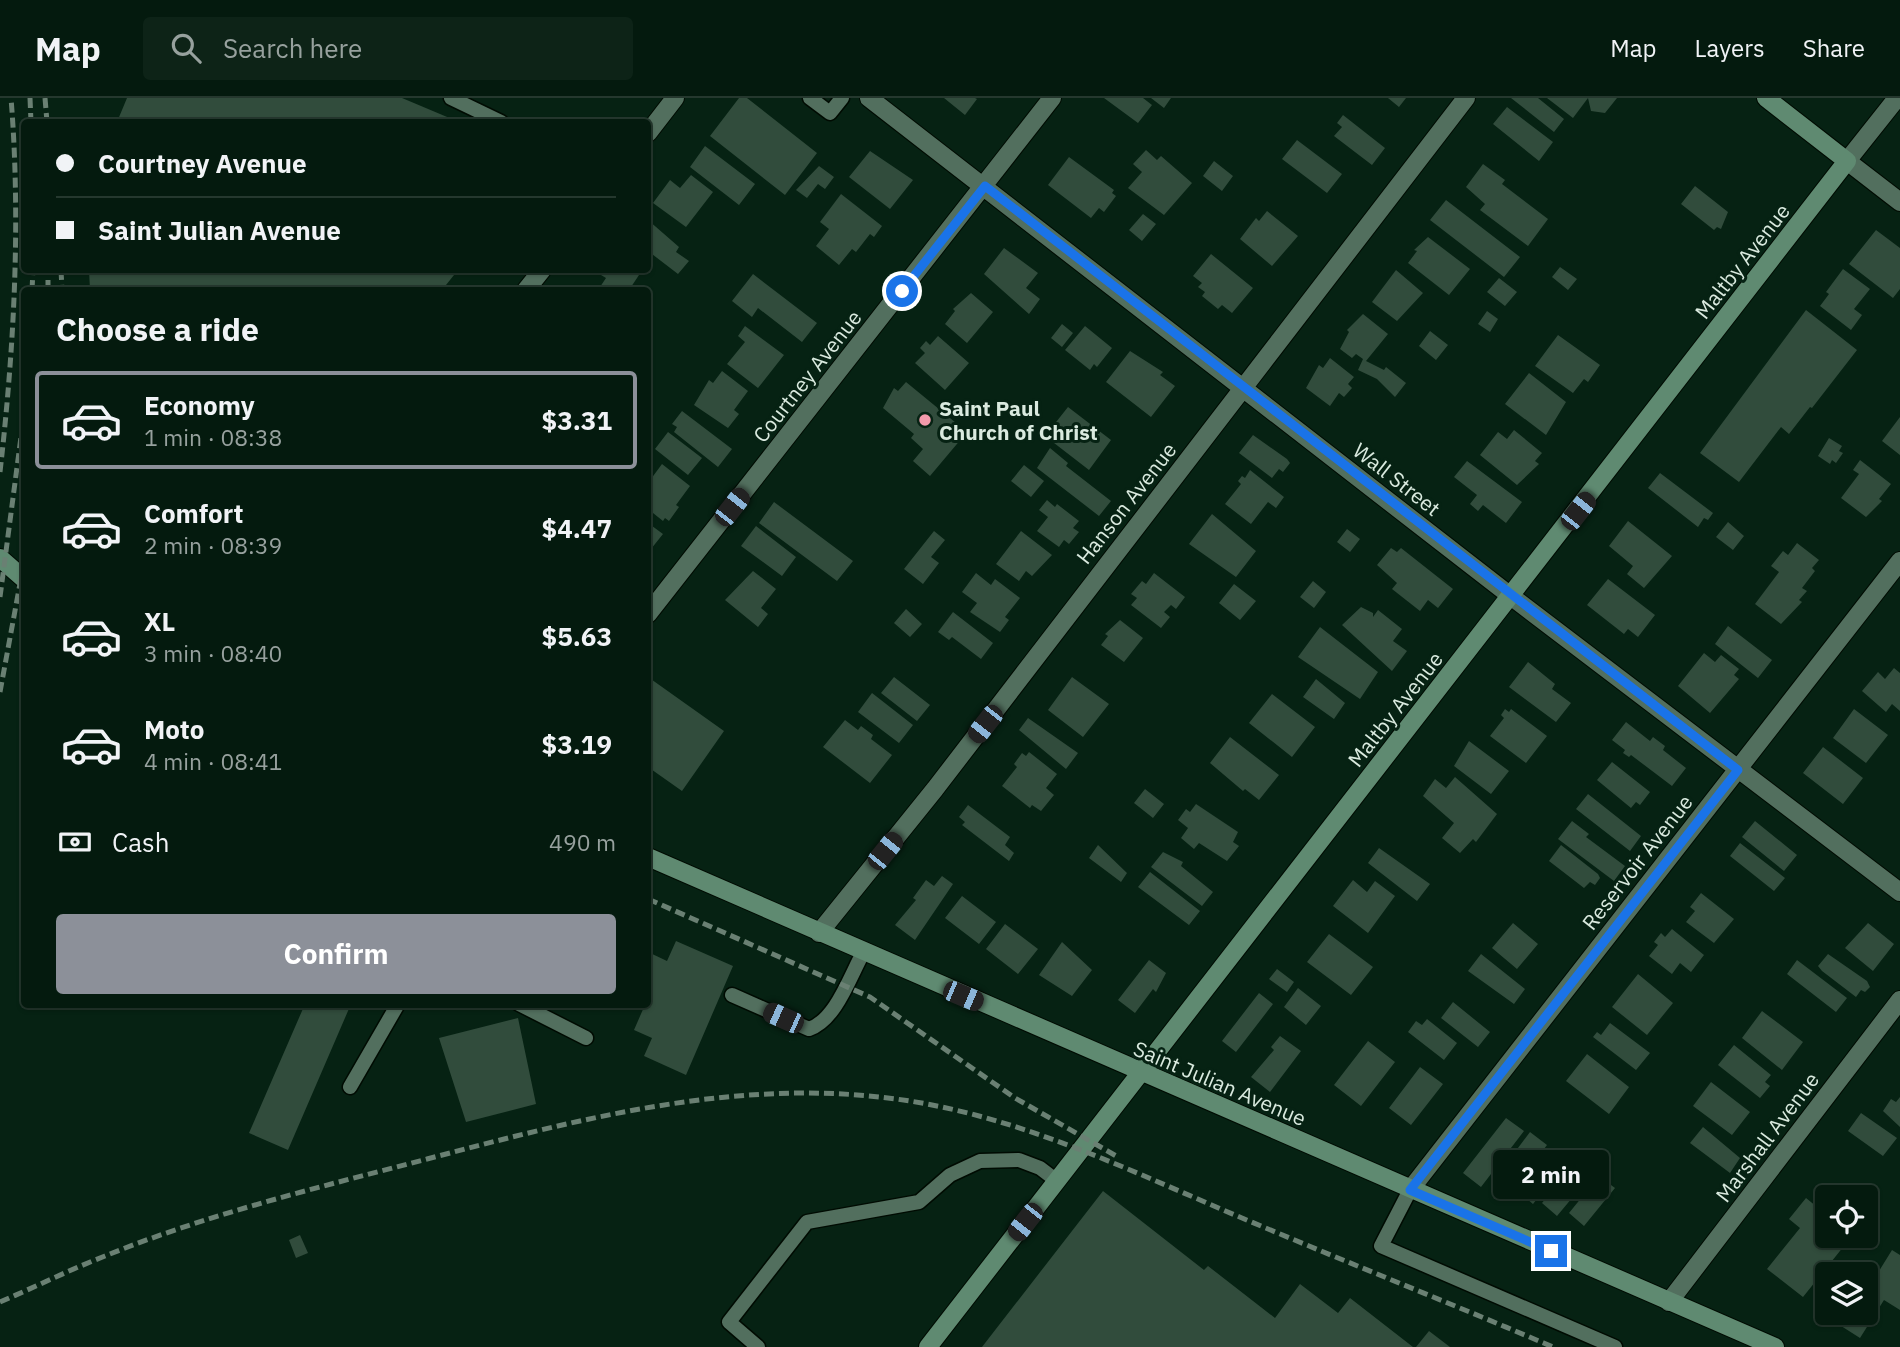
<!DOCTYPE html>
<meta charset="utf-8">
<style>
:root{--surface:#041a0e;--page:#0d2317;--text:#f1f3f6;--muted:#97a19e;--line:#25382e;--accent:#8c9099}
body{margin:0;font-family:"IBM Plex Sans",sans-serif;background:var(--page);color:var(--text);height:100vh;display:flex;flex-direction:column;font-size:26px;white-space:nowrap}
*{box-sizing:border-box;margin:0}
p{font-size:23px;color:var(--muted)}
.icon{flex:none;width:38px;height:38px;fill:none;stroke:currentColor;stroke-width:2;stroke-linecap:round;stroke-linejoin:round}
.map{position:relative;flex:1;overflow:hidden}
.sheet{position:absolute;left:21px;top:189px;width:630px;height:721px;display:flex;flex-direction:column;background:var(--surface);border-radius:7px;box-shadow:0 2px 5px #0004,0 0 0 2px var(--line)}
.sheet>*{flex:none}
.banner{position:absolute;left:21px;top:21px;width:630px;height:154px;border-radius:7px;box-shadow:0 2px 5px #0004,0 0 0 2px var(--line);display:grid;align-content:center;height:154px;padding:0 35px;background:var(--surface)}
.fabs{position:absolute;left:1815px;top:1087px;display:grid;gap:14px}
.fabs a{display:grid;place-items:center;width:63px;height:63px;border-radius:7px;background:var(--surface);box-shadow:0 2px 5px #0004,0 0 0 2px var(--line);font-size:35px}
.end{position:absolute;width:32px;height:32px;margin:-16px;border:9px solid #1a73e8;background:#fff;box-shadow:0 0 0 4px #fff}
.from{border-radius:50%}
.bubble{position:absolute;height:49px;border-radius:7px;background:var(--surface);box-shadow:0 2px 5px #0004,0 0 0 2px var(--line);font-size:23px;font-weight:700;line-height:49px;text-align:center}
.car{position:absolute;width:21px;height:42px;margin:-21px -10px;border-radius:9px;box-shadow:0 0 5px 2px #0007;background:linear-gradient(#222 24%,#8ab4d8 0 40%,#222 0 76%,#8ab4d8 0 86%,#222 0)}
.banner b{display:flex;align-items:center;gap:24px;height:66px;font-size:26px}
.banner b+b{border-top:2px solid var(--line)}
.banner i{width:18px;height:18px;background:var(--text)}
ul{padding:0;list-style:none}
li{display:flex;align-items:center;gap:21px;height:98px;margin:0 14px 10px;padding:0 21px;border:4px solid transparent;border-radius:7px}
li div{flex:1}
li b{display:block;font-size:26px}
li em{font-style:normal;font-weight:700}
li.current{border-color:var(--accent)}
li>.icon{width:63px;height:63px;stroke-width:1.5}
h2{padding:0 35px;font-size:32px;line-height:84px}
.pay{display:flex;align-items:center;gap:18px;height:77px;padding:0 35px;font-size:26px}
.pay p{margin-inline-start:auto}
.button{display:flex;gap:14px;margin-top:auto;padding:14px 35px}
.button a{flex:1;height:80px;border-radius:7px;background:var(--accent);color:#fff;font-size:28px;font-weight:700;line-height:80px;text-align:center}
header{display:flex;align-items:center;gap:42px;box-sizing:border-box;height:98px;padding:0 35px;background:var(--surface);border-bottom:2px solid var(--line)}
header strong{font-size:33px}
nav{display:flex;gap:38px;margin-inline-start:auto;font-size:24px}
.search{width:490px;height:63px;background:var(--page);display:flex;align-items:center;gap:18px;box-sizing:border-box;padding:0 24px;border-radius:7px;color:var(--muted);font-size:26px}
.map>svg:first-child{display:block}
</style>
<header>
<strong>Map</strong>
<div class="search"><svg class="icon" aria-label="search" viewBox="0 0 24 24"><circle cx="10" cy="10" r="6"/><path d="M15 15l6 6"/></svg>Search here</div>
<nav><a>Map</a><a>Layers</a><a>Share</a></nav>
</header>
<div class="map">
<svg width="1900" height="1249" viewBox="0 0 1900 1249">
<rect width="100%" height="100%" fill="#062213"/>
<path fill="#314c3c" d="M127,0H402L459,24H117Z
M739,0H747L817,55L785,97L710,38Z
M944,0H975L977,1L965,17Z
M1104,0H1143L1152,7L1138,25Z
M1151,0H1171L1164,10Z
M1388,0H1406L1399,9Z
M1511,0H1538L1564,21L1554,34Z
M1547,0H1617L1605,15L1591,13L1588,0L1573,20Z
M1507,9L1553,44L1539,63L1493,26Z
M1343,17L1385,50L1372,67L1334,38L1342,29L1337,25Z
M1297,42L1342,76L1327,95L1282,61Z
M705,48L755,86L739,107L690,69Z
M1146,52L1157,62L1161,58L1192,85L1164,117L1128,90L1142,74L1133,66Z
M870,53L913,82L890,111L849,79Z
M1069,59L1114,92L1112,95L1116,98L1104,114L1099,110L1091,120L1048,87Z
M1214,63L1233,78L1222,93L1203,78Z
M1483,66L1505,82L1502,86L1548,121L1528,148L1480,112L1485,106L1466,89Z
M819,68L834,79L825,91L818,86L807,100L796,92Z
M691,77L713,94L686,129L653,105L670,82L680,90Z
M1695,88L1728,114L1721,131L1717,129L1714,132L1681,106Z
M841,96L882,128L874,139L870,136L856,154L852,151L839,167L816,148L829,131L820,124Z
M1446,102L1520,159L1504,179L1430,122Z
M1267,113L1298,138L1272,168L1240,141L1256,120L1259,123Z
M1143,116L1156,126L1142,143L1129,132Z
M648,122L679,149L676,154L689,163L678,176L648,153Z
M1876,132L1900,150V191L1893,200L1849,166Z
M1428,139L1470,171L1449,197L1408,165L1417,153L1414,152Z
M1004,150L1038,175L1026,190L1040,201L1029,216L984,176Z
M1211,156L1253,190L1232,215L1222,207L1218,211L1202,198L1205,194L1198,189L1202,185L1193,178Z
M1560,169L1577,181L1568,192L1552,179Z
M1843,171L1870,191L1854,211L1862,217L1851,232L1820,208L1829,196L1826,194Z
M89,172H458L442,192H90Z
M605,172H631L639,177L629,192H598L606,180L601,177Z
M1396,172L1423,195L1397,223L1372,204Z
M753,176L817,225L802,244L758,210L752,219L732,203Z
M1499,180L1517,194L1505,208L1487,194Z
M971,195L993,214L967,245L945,226L955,213L953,211Z
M1806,212L1857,252L1812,310L1810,309L1789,336L1781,329L1739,384L1700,355Z
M1487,213L1498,221L1490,234L1478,226Z
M1363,216L1388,236L1366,263L1384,272L1386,269L1406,285L1395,299L1377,281L1358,272L1363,261L1356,256L1352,260L1340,251L1349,234L1347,232Z
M1062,226L1073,235L1062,249L1051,240Z
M745,228L784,257L758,290L727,266L745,244L738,238Z
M1085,228L1112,250L1097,269L1094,266L1090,272L1065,252Z
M1430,233L1448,247L1436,262L1419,248Z
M1558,237L1600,267L1588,284L1584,281L1573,295L1535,268Z
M938,238L969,265L945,292L915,265L925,255L920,250L926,243L930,247Z
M1130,253L1163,274L1160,277L1175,288L1151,319L1106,284Z
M1330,260L1354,279L1348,286L1352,290L1344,299L1339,295L1330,308L1306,290L1319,267L1323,270Z
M722,273L748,293L734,312L739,316L728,330L694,307L709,282L713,285Z
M1529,275L1566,304L1546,337L1505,306Z
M906,284L967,334L930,378L913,363L923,351L911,340L914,336L883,310L894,290L898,293Z
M1068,309L1111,342L1089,372L1045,338Z
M682,313L732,351L718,369L674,334L677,329L672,326Z
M1900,319V357L1882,343Z
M1514,332L1542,355L1535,363L1539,366L1517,387L1480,357L1498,334L1507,341Z
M668,334L702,360L688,377L655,351Z
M1253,337L1287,361L1290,365L1283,374L1279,371L1272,380L1239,355Z
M1829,340L1842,348L1839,353L1843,355L1836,365L1832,362L1830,366L1818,358Z
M1050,350L1068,365L1066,368L1111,403L1099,418L1037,370Z
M1860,362L1891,386L1879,401L1882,403L1866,419L1841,400L1859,376L1853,372Z
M1467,363L1522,404L1506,425L1483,407L1478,413L1470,406L1477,397L1454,379Z
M662,366L690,388L676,407L679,409L669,423L665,420L663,423L648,411V385Z
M1024,367L1044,383L1031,399L1011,383Z
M1250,372L1284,399L1276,410L1268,404L1251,426L1225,406L1241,386L1238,383L1242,378L1245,380Z
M1660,375L1713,415L1708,422L1704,420L1698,429L1648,390Z
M1047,402L1055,409L1057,406L1079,423L1073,430L1079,434L1069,446L1064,442L1059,449L1037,433L1048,419L1039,412Z
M774,404L853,463L837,483L759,425Z
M1212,416L1256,453L1236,479L1189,446Z
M1628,423L1672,458L1644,490L1627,476L1633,468L1609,448Z
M1728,424L1744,438L1733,452L1716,439Z
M648,425L663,436L651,451L648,448Z
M756,428L796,459L782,478L741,448Z
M1347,431L1360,441L1350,454L1337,444Z
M934,433L945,442L931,459L939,465L923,486L904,471Z
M1021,433L1052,457L1032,478L1026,473L1019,483L996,466Z
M1797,445L1819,462L1812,470L1815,473L1802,490L1807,493L1799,502L1802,504L1781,526L1755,506L1779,474L1771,468L1783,453L1788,457Z
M1391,450L1397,454L1401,450L1453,491L1438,510L1428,502L1420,513L1392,491L1397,485L1377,467Z
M753,473L776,491L761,510L768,516L758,529L725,502Z
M976,475L991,487L995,481L1020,500L1005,519L1009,522L1000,534L970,514L977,505L962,494Z
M1154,475L1185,499L1176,511L1171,507L1164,514L1170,519L1161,530L1131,507L1137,500L1131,496L1142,483L1146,486Z
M1608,481L1655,517L1638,539L1628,531L1624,536L1587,507Z
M1313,483L1326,494L1314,510L1300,499Z
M1234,486L1256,503L1240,522L1219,505Z
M1361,509L1373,515V519L1378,512L1402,531L1393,543L1407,553L1392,573L1342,527Z
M906,511L922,526L910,539L894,525Z
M953,514L993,545L981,561L952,539L949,542L938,534Z
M1120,522L1143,540L1124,564L1101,547L1108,538L1105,536Z
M1728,528L1772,562L1758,580L1715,546Z
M1320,529L1378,574L1360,601L1298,559Z
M1704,555L1715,564L1721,557L1739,571L1734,577L1739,581L1710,615L1678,588Z
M1528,564L1555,586L1552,591L1571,605L1556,624L1509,589Z
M1894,570L1900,575V613L1892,606L1886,614L1862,593L1878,574L1885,581Z
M648,579L724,633L682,693L648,669Z
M894,579L930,607L917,623L881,595Z
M1072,579L1109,606L1083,639L1048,612Z
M1316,581L1345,605L1334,621L1303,599Z
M872,595L913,627L899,645L858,614Z
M1272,596L1315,629L1292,659L1249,625Z
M1505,611L1509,614L1511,611L1547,638L1526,665L1490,638L1504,620L1501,617Z
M1854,611L1888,637L1866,665L1833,640Z
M1028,620L1078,655L1066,671L1019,632Z
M845,622L858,632L861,628L873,637L871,641L892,657L870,685L823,649Z
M1626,624L1650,643L1653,639L1665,648L1663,652L1686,670L1672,688L1631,657L1629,659L1623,655L1625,652L1612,642Z
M1230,639L1279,677L1259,702L1245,691L1243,693L1210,665Z
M1469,643L1509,673L1491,696L1454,668Z
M1823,649L1863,680L1843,706L1803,675Z
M1029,654L1057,676L1046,690L1054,697L1041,713L1032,707L1030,710L1002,688L1017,669L1014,666L1022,655L1026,658Z
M1612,664L1650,694L1640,707L1636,704L1631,710L1597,682Z
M1455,679L1497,716L1476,744L1473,741L1460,755L1442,740L1454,725L1423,698L1435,681L1446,690Z
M1145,691L1164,706L1153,720L1134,705Z
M1588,696L1641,738L1630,753L1576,711Z
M1196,706L1238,734L1233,744L1239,748L1227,763L1199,745L1194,751L1181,740L1188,730L1178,722L1186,711L1190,714Z
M968,707L1010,739L1005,747L1014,755L1009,763L962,727L965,724L959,719Z
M1572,723L1589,736L1586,739L1625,768L1614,783L1558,741Z
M1755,723L1797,757L1784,773L1742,739Z
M1740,745L1785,780L1774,793L1730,758Z
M1098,747L1127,775L1121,784L1089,760Z
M1561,747L1598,776L1600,780L1595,787L1590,784L1584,790L1549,763Z
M1379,750L1430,786L1417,803L1368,765Z
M1163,754L1183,764L1181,768L1213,794L1202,808L1151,769Z
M1150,774L1200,813L1189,827L1138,789Z
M942,778L953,786L915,842L895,827L916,802L913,800L926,782L934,788Z
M1353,782L1367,794L1375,783L1395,798L1368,835L1333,808Z
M1701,795L1734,821L1714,845L1686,824L1695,813L1690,809Z
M962,798L996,824L979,846L945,820Z
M1513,825L1538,846L1517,871L1492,850Z
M1868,825L1894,846L1873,873L1845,850Z
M1005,826L1038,851L1018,876L986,851Z
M1672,831L1704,857L1691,874L1680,865L1672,876L1649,858L1658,847L1654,844L1661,835L1665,839Z
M1329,836L1373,869L1351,897L1307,864Z
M676,843L733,868L686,977L644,958L652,940L634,932L644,909L638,906H648V854L667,863Z
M1062,844L1092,872L1072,898L1039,877Z
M1481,856L1525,891L1514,906L1468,873Z
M1828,856L1867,883L1870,889L1865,894L1861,892L1856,899L1822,873L1818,868Z
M1149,862L1166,875L1156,894L1153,891L1135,915L1118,902Z
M1797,862L1847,900L1836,914L1787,876Z
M1277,871L1294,884L1287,894L1269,881Z
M1638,876L1673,905L1647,937L1612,909Z
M1298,890L1321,908L1306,927L1284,909Z
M1259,895L1273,906L1236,954L1222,943Z
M1453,904L1490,934L1478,949L1441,920Z
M305,906H351L288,1052L249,1035Z
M1762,913L1803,944L1782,972L1742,940Z
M518,920L536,1006L466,1024L439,940Z
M1427,921L1457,945L1444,962L1408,934L1416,923L1422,927Z
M1610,925L1650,955L1636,972L1593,939L1597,934L1601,937Z
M1280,938L1301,953L1270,994L1251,979L1274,952L1271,949Z
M1368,943L1395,964L1361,1008L1334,987Z
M1734,947L1771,977L1765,984L1770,988L1760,1000L1718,967Z
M1587,956L1629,989L1609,1016L1566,983Z
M1420,969L1443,986L1411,1027L1389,1010Z
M1711,984L1750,1014L1732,1037L1693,1008Z
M1900,999V1029L1883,1013L1891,1001L1896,1004Z
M1861,1015L1897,1040L1883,1058L1848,1033Z
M1506,1020L1524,1033L1481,1089L1463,1075Z
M1703,1029L1740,1060L1730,1075L1690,1045Z
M1530,1034L1547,1047L1526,1075L1509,1062Z
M1548,1053L1565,1066L1533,1106L1516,1092Z
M1583,1056L1598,1069L1557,1118L1542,1105Z
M1599,1078L1615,1090L1584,1128L1569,1115Z
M1103,1093L1204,1172L1208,1168L1275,1220L1300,1186L1338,1215L1350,1200L1413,1249H982Z
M1806,1100L1827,1117V1138H1852L1803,1199L1767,1171L1800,1130L1789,1121Z
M300,1137L308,1155L296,1160L289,1142Z
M1892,1152L1900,1157V1212L1884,1202L1860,1240L1838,1226L1845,1214H1866V1183L1871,1186Z
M1429,1233L1450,1249H1416Z"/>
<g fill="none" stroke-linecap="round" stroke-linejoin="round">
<defs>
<path id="lane" d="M451,0L501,24
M810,0L830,15L842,0
M732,897L809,931C836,922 850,878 863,855
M519,906L586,940
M350,989L398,906
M1410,1092L1381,1148L1615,1249
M758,1249L729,1224L807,1124L919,1104L950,1077L980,1063L1019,1062L1040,1070L1057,1083"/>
<path id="street" d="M869,0L1512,499L1900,794
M1897,0L1847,63L1900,104
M648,35L675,0
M526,192L542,172
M648,516L1052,0
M819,835L935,691L1466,0
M1410,1092L1900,463
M1669,1204L1900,902"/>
<path id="secondary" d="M0,460L24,481
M648,759L1775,1249
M928,1249L1847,63L1766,0"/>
</defs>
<use href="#lane" stroke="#000b02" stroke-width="17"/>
<use href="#street" stroke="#000b02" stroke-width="20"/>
<use href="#secondary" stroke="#000b02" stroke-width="20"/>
<use href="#lane" stroke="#526f5e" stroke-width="14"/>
<use href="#street" stroke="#526f5e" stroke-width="18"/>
<use href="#secondary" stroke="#5f8a71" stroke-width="18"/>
<path stroke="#6a8073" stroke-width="5" stroke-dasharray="10 5" stroke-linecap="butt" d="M30,0L31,24
M45,0L47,24
M61,172L62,192
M32,192L33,172
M48,192V172
M0,374C14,251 21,124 11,0
M0,499L24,316
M0,594L24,464
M648,801L870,899L1015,1000L1118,1059
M0,1204C35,1189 69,1172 105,1158C208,1116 320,1089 427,1061C591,1018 756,974 927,1006C1038,1027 1140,1077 1242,1120C1346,1164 1450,1205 1553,1249"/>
</g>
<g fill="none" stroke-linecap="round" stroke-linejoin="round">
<path stroke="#1a73e8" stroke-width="9" d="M902,193L985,88L1738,672L1410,1092L1551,1153"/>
</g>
<circle fill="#f39aab" stroke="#062213" stroke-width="2.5" cx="925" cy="322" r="7"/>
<g text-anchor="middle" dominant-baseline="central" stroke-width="6" stroke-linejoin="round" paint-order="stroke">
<g font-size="21" fill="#daeadf" stroke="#062213">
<text transform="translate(1742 163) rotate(-52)">Maltby Avenue</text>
<text transform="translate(807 278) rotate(-52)">Courtney Avenue</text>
<text transform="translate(1397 381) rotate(38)">Wall Street</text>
<text transform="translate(1126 405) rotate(-52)">Hanson Avenue</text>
<text transform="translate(1395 611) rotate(-52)">Maltby Avenue</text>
<text transform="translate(1637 764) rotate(-52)">Reservoir Avenue</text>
<text transform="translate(1220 985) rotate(23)">Saint Julian Avenue</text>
<text transform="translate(1767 1039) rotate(-53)">Marshall Avenue</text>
</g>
<g font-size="21" font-weight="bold" fill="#daeadf" stroke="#062213" text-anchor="start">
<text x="939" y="310">Saint Paul<tspan x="939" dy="24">Church of Christ</tspan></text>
</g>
</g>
</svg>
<div class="fabs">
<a><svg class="icon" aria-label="locate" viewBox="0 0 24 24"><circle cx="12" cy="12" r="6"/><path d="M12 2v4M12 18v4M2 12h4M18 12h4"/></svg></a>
<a><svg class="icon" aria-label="layers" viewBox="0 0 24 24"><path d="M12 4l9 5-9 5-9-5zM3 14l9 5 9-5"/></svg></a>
</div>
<i class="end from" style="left:902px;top:193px"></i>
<i class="end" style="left:1551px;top:1153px"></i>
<div class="bubble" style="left:1493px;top:1052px;width:116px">2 min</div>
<i class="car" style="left:732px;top:409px;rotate:38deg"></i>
<i class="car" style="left:1578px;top:413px;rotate:38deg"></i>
<i class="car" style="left:985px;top:626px;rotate:218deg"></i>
<i class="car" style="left:885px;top:753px;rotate:39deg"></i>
<i class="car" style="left:963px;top:898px;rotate:113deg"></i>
<i class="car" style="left:783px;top:920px;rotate:294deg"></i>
<i class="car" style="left:1025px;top:1124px;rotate:218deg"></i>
<div class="banner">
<b><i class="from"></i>Courtney Avenue</b>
<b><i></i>Saint Julian Avenue</b>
</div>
<section class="sheet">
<h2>Choose a ride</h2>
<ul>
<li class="current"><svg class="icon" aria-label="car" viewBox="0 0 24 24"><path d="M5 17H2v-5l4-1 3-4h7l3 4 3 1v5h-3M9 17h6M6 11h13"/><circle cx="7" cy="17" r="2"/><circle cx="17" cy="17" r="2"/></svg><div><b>Economy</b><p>1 min · 08:38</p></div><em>$3.31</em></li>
<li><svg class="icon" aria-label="car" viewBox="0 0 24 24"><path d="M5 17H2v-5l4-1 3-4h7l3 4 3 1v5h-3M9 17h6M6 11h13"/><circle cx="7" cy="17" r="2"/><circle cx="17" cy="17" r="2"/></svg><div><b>Comfort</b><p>2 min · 08:39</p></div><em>$4.47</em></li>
<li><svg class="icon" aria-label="car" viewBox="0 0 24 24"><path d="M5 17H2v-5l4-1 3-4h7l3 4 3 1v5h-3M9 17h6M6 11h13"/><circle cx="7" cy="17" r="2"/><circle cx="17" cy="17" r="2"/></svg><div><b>XL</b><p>3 min · 08:40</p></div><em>$5.63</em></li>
<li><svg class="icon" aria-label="car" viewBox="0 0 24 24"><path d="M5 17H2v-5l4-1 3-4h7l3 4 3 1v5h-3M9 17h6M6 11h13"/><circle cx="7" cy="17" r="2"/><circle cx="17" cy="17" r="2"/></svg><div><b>Moto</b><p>4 min · 08:41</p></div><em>$3.19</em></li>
</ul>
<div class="pay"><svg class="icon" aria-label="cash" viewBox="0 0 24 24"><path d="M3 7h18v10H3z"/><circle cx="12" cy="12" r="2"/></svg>Cash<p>490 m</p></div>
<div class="button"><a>Confirm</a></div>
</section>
</div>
